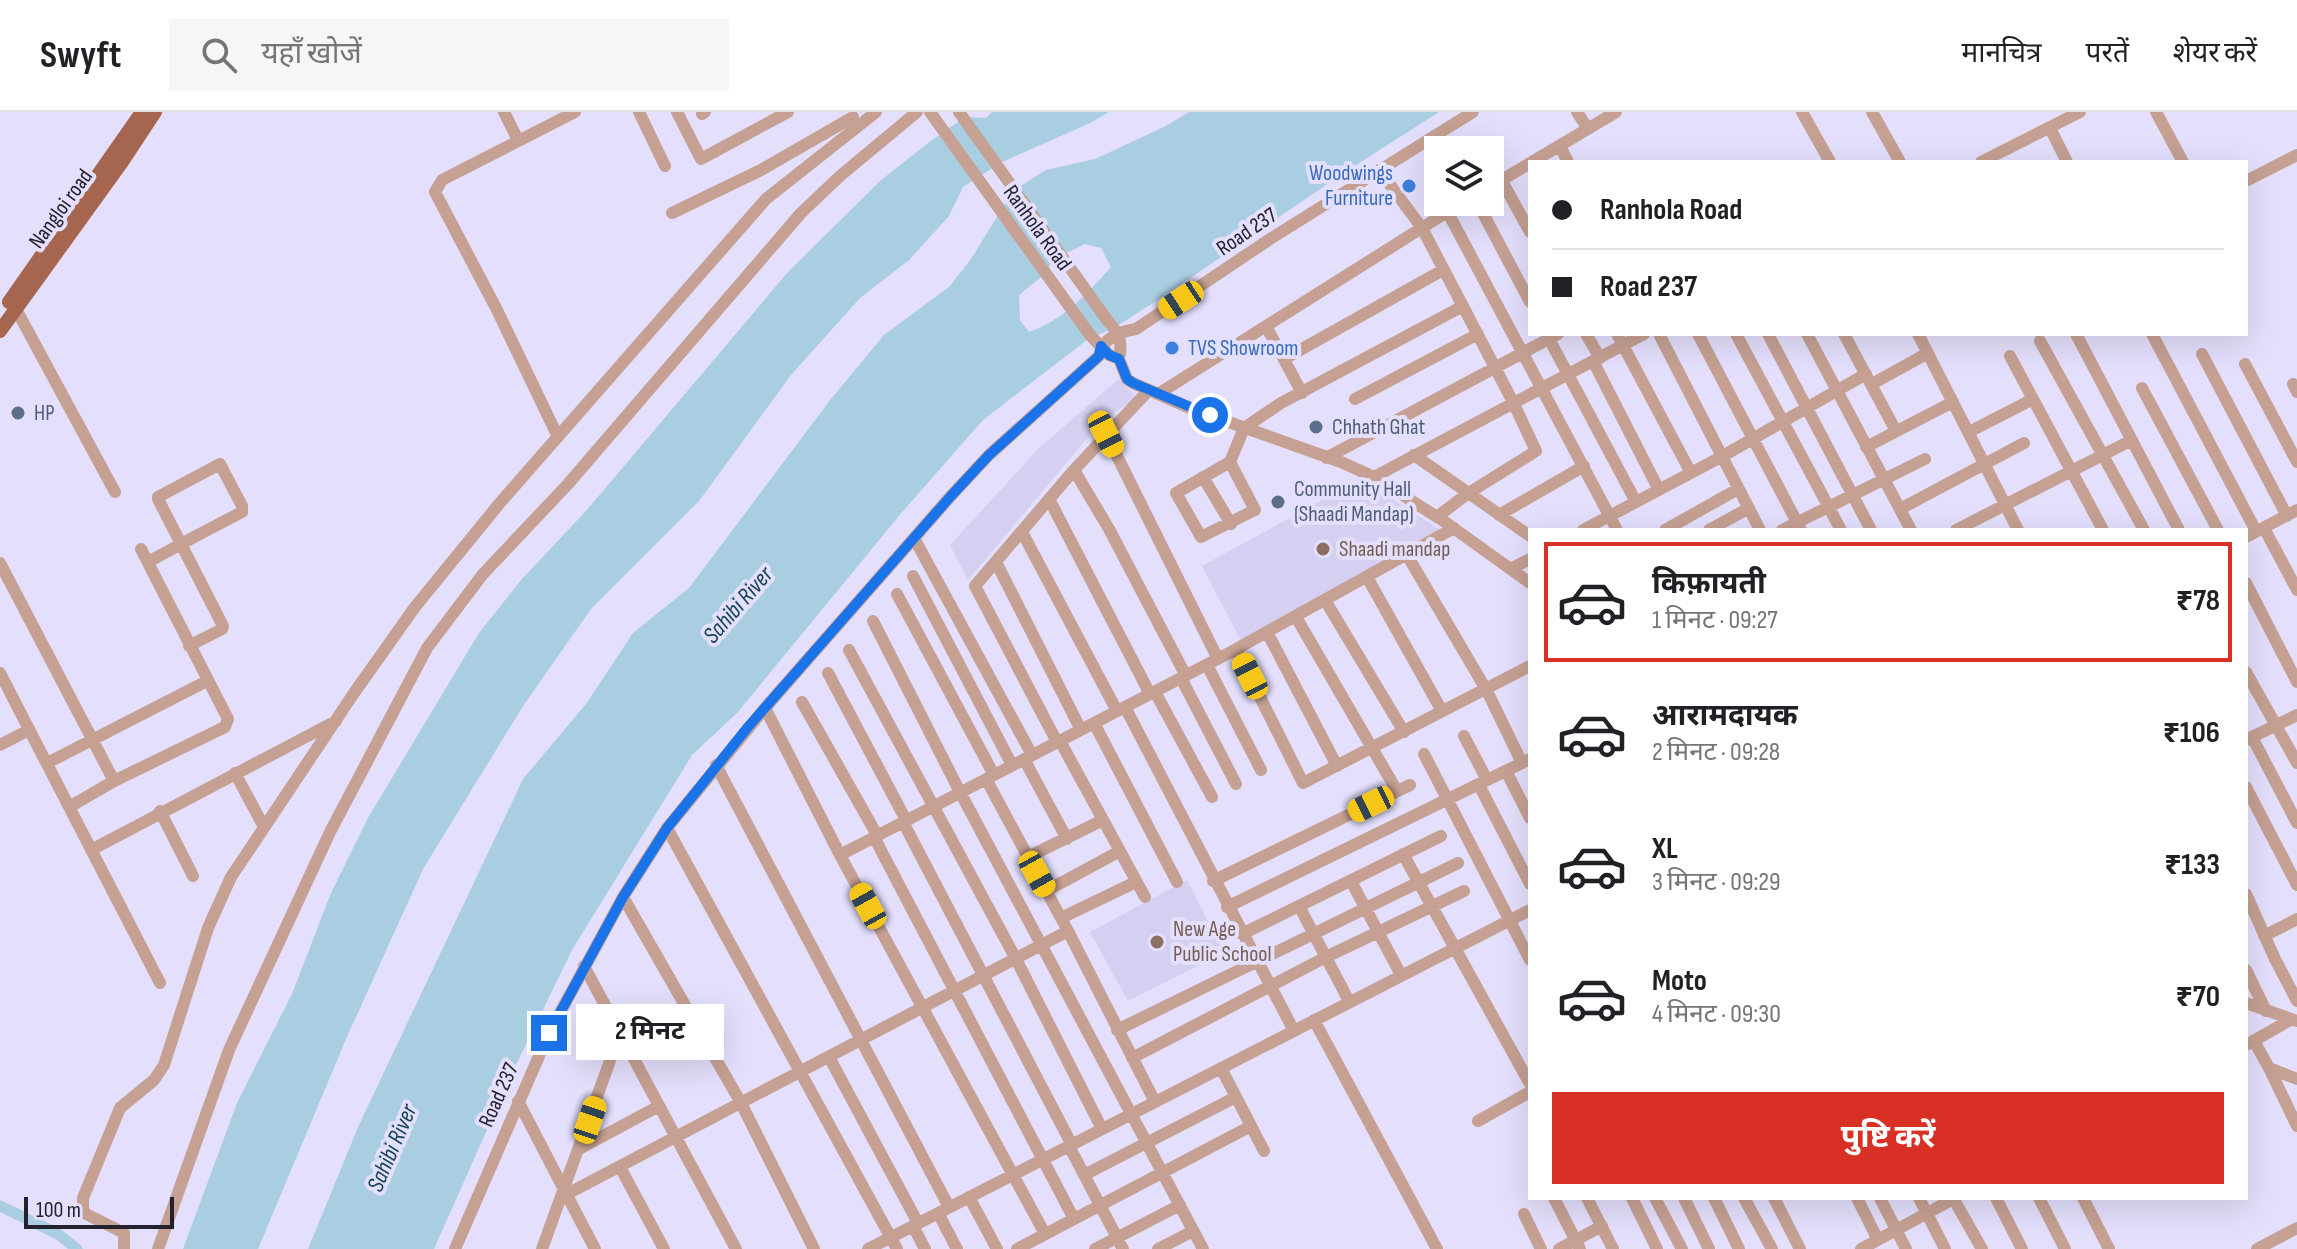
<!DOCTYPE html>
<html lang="hi">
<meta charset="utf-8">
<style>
:root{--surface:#fff;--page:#f6f6f6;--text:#202124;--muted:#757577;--line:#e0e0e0;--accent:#d93025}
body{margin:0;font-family:"Sofia Sans Condensed","Noto Sans Devanagari",sans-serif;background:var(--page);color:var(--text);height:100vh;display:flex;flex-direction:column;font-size:30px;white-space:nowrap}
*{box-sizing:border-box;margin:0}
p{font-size:26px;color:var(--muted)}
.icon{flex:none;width:44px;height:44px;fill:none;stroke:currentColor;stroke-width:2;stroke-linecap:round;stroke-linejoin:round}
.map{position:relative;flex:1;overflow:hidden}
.sheet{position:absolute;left:1528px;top:416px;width:720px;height:672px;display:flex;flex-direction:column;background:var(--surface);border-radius:0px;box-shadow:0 8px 32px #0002}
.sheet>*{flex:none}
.banner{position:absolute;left:1528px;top:48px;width:720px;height:176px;border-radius:0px;box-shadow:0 8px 32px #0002;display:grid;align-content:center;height:176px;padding:0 24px;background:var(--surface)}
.controls{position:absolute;left:1424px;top:24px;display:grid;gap:16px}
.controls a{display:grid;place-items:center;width:80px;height:80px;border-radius:0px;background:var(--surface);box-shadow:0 8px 32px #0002;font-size:40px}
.scale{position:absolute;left:24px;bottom:20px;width:150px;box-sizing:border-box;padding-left:8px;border:4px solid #23212e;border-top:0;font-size:22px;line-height:28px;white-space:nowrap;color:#23212e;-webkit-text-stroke:6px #e3dffc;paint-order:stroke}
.end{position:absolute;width:36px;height:36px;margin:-18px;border:10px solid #1a73e8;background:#fff;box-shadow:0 0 0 4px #fff}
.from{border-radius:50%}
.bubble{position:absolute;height:56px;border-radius:0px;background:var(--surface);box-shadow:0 8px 32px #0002;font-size:26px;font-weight:700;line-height:56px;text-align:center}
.car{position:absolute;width:24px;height:48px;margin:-24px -12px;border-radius:10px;box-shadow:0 0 6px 2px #0007;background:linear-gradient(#f5c518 24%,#345 0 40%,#f5c518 0 76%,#345 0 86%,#f5c518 0)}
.banner b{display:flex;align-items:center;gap:28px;height:76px;font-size:30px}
.banner b+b{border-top:2px solid var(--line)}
.banner i{width:20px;height:20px;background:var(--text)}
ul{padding:14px 0 0;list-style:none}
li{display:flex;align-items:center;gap:24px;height:120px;margin:0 16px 12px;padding:0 8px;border:4px solid transparent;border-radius:0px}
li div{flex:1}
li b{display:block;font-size:30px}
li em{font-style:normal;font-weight:700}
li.active{border-color:var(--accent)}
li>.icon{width:72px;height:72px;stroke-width:1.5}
.button{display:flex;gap:16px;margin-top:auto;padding:16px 24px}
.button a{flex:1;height:92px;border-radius:0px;background:var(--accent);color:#fff;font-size:32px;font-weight:700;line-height:92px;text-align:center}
header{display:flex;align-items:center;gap:48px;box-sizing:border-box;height:112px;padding:0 40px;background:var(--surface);border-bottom:2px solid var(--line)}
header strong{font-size:38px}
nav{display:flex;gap:44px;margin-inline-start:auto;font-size:28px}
.search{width:560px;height:72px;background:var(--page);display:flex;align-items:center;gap:20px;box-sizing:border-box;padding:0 28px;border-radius:0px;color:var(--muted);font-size:30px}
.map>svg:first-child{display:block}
</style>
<header>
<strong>Swyft</strong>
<div class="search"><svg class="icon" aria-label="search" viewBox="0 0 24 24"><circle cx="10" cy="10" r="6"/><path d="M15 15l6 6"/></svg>यहाँ खोजें</div>
<nav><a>मानचित्र</a><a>परतें</a><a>शेयर करें</a></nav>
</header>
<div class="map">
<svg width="2297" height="1137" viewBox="0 0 2297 1137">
<rect width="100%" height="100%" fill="#e3dffc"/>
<path fill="#d5d0f1" d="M1119,267L1138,287L1104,306L968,468L950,433L1040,335Z
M1361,367L1445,421L1242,531L1202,454Z
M1187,768L1224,841L1128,889L1090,820Z"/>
<path fill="#a9cde1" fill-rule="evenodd" d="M992,0H1109L1090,11L1002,50L963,75L949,104L909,148L860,186L791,263L699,389L591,497L523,594L423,757L346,927L258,1137H183L237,991L292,882L331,781L368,706L479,521L522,467L586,399L788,160L880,69L932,28L965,5L986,6Z
M1189,0H1439L1339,64L1164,184L1117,214L1087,228L983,308L903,399L737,601L692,643L572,838L515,955L434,1137H308L359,1013L523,667L586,592L633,521L689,476L831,287L884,223L949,175L971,147L1013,79L1046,58L1095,47L1164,15ZM1085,132L1101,136L1111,155C1087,182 1064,208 1029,220L1020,208L1019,183L1040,166L1056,146Z"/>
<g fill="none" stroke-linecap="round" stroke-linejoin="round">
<path stroke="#a9cde1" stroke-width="11" d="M0,1094L58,1122L77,1137"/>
<path stroke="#c5a093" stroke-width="12" d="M504,0L518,28
M639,0L665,54
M677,0L701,47L788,0
M930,0L1090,223L1109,243L1119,247C1123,230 1119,221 1107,208L959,0
M1577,0L1588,17
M1802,0L1830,50
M1872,0L1900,50
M2156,0L2183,50
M702,2L705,0
M2050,16L2067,50
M1560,34L1568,50
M1532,50L1616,0
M1981,50L2080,0
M1379,58L1422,116L1513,290L1536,339L1467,382L1437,405
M1502,69L1530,120
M2246,69L2297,43
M1490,75L1530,51
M1477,90L1530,190
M1447,99L1617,418
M672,101L761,58L853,5
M16,197L115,380
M1266,214L1302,281
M1586,222L1600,246
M1617,222L1691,361
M1659,222L1760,418
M1698,222L1801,418
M1736,222L1841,418
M1768,222L1871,418
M1807,222L1911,418
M1844,222L1896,319
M1918,222L2018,418
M2076,222L2179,418
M2152,222L2256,419
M1547,223L1636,390
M2040,229L2144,418
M2202,242L2287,404
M2010,244L2103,418
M1119,247L1127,267L1133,271L1192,297L1341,350L1374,365L1445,410L1530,471
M1284,247L1443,158
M1593,249L1659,378
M2245,252L2297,350
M1872,272L1928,241
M2293,272L2297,280
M2142,276L2218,418
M1158,282L1463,90
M1355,287L1478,222
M1969,320L2033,287
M1106,322L1218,547
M558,325L496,196L435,80L442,68L575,0
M1866,335L1953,290
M1414,343L1530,424
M1326,346L1558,222
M1230,350L1255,398L1201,425L1176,381L1230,350L1244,316L1281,291L1463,194
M1074,358L1109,417L1186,564
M1203,365L1231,412
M1374,365L1644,222
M1049,387L1150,582
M1900,397L2024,331
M1499,403L1584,354
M2264,416L2297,478
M1583,418L1721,345L1866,262
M1665,418L1738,377
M1709,418L1749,396
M1782,418L1925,347
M1956,418L2132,328
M1022,420L1117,599
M2246,425L2297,398
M914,426L1032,643
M1407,443L1487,579L1522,651
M148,450C179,433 211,416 242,400V394L220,352L158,385V387L223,514L222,517L189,534
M996,450L1081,618
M0,451L114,669
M1510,457L1530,447
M913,464L1012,653
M1367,465L1442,599
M2246,471L2297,570
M897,482L994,663
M1325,488L1404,620
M1296,505L1397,679
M873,509L960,680L1203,1137
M1267,520L1337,654
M1236,537L1303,671L1530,554
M849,538L1016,847L1102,1017
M1207,553L1261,658
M2246,560L2297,651
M0,561L160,871
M828,561L906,708
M1181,566L1236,672
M1155,580L1212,685
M802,590L877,723
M1125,595L1294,919
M765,596L840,743L1229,541L1454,416
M1094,611L1177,770
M1464,624L1487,668
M2252,625L2297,711
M2246,628L2297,603
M1060,629L1145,785
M1057,630L975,474L1074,358L1149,278
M0,633L29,618
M1424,642L1530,848
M1024,647L1067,727
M47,651L207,569
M716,653L949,1095
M1506,659L1530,706
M235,661L264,715
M986,667L1068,819L1155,990
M1479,673L1530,772
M2246,675L2297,773
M71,694L114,669L225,615L228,607L141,437
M160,699L193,764
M903,710L1072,1033
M667,716L897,1137
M874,725L1074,1107
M91,738L336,609
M1403,742L1530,972
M840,743L1045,1122
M1028,745L1103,708
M1213,769L1410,673
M1351,769L1401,863
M1046,779L1120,739
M2246,782L2275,847L2297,889
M623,785L741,991L814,1137
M1299,794L1349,889
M1227,795L1530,647
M1061,806L1136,770
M1242,822L1441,724
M2264,824L2297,807
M584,854L736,1137
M2246,858L2266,899
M2246,891L2297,909
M1314,908L1437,1137
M1117,918L1458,751
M2254,929L2269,956L2297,967
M2246,933L2292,907
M829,945L918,1111
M1132,946L1326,845L1464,779
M1221,956L1264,1039
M2269,956L2297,1014
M518,989L595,1137
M1478,1009L1530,980
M1069,1034L1123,1137
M579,1037L659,994
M620,1055L664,1137
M1084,1063L1236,985
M567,1082L1068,819
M969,1085L997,1137
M1554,1086L1580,1137
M1587,1086L1613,1137
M1632,1086L1657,1137
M1655,1086L1682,1137
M1684,1086L1709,1137
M1714,1086L1739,1137
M1744,1086L1772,1137
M1774,1086L1800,1137
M1857,1086L1878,1128
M1880,1086L1906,1137
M1919,1086L1945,1137
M1953,1086L1982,1137
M1996,1086L2022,1137
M2039,1086L2065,1137
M2083,1086L2109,1137
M938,1101L957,1137
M1524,1102L1541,1137
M913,1114L925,1137
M124,1137V1121L86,1102L83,1097V1086L120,996L154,968L164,953L208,816L231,765L354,581L415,495L499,392L766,87L876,0
M158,1137L229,938L330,720L427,536L483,462L568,372L801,101L840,64L917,0
M455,1137L549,921L623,785L667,716L765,596L950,385L989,343L1099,244C1103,226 1118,220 1136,217L1270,127L1473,0
M542,1137L620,921
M868,1137L1530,798
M1017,1137L1251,1014
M1095,1137L1180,1093
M1158,1137L1193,1119
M1559,1137L1602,1114
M1861,1137L1955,1086
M2257,1137L2297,1116"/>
<path stroke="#a6654f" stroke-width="14" d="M9,190L142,0
M0,219L122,50L155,0"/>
</g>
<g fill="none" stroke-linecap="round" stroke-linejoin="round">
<path stroke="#1a73e8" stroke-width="10" d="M549,921L623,785L667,716L748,615L950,385L989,343L1099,244L1101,234L1109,243L1119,247L1127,267L1133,271L1210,303"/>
</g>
<g fill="#3f7fe0" stroke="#e3dffc" stroke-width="3">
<circle cx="1409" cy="74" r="8"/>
<circle cx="1172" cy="236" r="8"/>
</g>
<g fill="#5c6f8a" stroke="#e3dffc" stroke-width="3">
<circle cx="18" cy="301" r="8"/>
<circle cx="1316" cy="315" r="8"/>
<circle cx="1278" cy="390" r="8"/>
</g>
<g fill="#8d6e63" stroke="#e3dffc" stroke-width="3">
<circle cx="1323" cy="437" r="8"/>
<circle cx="1157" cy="830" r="8"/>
</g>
<g text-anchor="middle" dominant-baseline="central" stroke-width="8" stroke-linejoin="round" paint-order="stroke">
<g font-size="22" fill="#366cbe" stroke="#e3dffc" text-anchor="end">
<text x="1393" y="61">Woodwings<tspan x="1393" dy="25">Furniture</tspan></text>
<text x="1188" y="236" text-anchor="start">TVS Showroom</text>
</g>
<g font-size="22" fill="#23212e" stroke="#e3dffc">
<text transform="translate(61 97) rotate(-54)">Nangloi road</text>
<text transform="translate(1037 116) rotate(54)">Ranhola Road</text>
<text transform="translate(1247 120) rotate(-34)">Road 237</text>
<text transform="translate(499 983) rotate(-66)">Road 237</text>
</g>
<g font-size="22" fill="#4e5e75" stroke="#e3dffc" text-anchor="start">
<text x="34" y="301">HP</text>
<text x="1332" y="315">Chhath Ghat</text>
<text x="1294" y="377">Community Hall<tspan x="1294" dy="25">(Shaadi Mandap)</tspan></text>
</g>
<g font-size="22" fill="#785e54" stroke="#e3dffc" text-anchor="start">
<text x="1339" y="437">Shaadi mandap</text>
<text x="1173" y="817">New Age<tspan x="1173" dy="25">Public School</tspan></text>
</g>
<g font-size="24" font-style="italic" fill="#154359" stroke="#e3dffc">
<text transform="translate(738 493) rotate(-49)">Sahibi River</text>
<text transform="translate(392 1036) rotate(-67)">Sahibi River</text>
</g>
</g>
</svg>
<div class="controls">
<a><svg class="icon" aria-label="layers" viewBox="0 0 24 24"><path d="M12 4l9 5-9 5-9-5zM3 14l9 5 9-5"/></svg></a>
</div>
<div class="scale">100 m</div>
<i class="end from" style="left:1210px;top:303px"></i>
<i class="end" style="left:549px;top:921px"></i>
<div class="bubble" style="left:576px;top:892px;width:148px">2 मिनट</div>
<i class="car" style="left:1181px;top:188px;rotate:237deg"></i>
<i class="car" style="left:1106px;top:322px;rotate:153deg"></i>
<i class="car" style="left:1250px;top:564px;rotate:333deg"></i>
<i class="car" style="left:1371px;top:692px;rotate:244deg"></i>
<i class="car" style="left:1037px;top:762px;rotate:151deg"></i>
<i class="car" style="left:868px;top:794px;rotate:331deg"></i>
<i class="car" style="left:590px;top:1008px;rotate:19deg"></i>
<div class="banner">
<b><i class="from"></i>Ranhola Road</b>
<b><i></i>Road 237</b>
</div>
<section class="sheet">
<ul>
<li class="active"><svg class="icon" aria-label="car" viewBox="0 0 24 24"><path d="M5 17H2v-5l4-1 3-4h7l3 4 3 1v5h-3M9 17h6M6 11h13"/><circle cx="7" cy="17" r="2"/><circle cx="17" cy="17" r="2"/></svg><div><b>किफ़ायती</b><p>1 मिनट · 09:27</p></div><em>₹78</em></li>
<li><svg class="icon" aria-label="car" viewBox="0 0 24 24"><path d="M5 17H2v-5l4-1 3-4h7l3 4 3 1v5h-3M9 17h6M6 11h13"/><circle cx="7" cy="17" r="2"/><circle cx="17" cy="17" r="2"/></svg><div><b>आरामदायक</b><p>2 मिनट · 09:28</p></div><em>₹106</em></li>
<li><svg class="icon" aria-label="car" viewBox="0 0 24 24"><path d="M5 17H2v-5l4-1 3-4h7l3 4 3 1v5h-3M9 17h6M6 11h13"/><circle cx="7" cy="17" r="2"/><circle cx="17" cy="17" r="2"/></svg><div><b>XL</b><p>3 मिनट · 09:29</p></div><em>₹133</em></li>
<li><svg class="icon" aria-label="car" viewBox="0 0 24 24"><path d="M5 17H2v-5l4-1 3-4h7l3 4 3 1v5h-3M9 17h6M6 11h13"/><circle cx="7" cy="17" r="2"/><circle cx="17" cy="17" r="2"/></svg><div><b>Moto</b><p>4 मिनट · 09:30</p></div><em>₹70</em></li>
</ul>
<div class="button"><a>पुष्टि करें</a></div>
</section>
</div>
